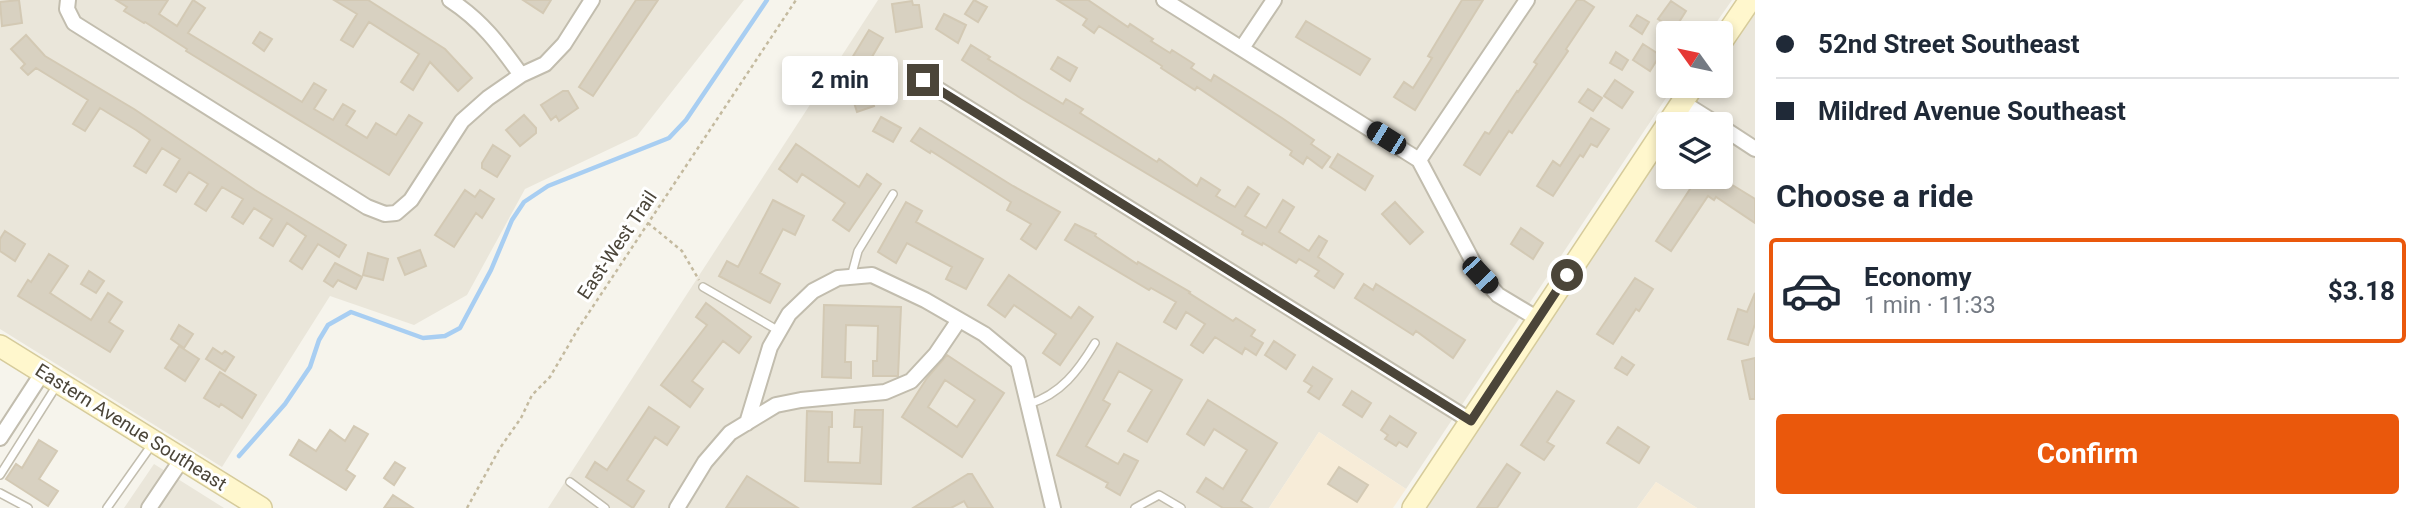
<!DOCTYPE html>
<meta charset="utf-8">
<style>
:root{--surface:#fff;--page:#f6f6f7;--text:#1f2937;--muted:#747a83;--line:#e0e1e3;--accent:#ea580c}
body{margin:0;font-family:Roboto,sans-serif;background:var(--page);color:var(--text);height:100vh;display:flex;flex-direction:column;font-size:26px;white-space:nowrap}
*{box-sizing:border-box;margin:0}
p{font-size:23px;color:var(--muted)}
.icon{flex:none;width:38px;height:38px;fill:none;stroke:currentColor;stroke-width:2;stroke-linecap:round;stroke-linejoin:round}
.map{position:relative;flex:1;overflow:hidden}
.details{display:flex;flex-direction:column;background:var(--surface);width:665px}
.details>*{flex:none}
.guide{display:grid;align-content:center;height:154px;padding:0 21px;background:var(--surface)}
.needle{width:46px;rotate:303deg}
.buttons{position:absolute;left:1656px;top:21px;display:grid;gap:14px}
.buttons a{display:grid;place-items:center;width:77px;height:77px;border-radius:7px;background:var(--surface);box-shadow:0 4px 10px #0003;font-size:35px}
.end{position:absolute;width:32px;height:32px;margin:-16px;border:9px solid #4b4539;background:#fff;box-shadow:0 0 0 4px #fff}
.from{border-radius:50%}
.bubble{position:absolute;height:49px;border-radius:7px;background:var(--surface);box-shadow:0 4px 10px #0003;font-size:23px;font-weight:700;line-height:49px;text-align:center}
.car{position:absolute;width:21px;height:42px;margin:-21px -10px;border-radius:9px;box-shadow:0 0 5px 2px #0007;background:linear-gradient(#222 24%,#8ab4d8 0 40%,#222 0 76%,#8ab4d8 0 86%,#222 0)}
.guide b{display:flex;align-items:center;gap:24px;height:66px;font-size:26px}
.guide b+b{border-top:2px solid var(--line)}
.guide i{width:18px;height:18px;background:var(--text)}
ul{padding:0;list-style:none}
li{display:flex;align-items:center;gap:21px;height:105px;margin:0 14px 10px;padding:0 7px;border:4px solid transparent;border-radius:7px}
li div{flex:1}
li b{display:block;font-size:26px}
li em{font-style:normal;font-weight:700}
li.current{border-color:var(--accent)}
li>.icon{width:63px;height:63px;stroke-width:1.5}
h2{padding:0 21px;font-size:32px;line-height:84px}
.action{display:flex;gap:14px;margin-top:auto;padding:14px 21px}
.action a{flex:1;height:80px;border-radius:7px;background:var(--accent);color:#fff;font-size:28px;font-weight:700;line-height:80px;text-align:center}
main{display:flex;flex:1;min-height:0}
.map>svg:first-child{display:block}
</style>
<main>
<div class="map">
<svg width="1755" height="508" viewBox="0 0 1755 508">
<rect width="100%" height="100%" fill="#f6f4ec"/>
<path fill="#eae6da" d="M0,0H744L637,136L525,189L467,295L414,325L330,296L222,467L0,329Z
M878,0H1732L1709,33H1668V86H1674L1406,489L1319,432L1269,508H548Z
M1755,11V508H1697L1656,482L1637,508H1424L1668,142V177H1720V124H1679L1705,86H1720V63Z
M154,464L224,508H124Z"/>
<path fill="#f7ecd8" d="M1319,432L1406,489L1393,508H1269Z
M1656,482L1697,508H1637Z"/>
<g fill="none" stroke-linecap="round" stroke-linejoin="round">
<path stroke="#a8cef2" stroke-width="4.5" d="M239,456L285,404L310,367L319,340L328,325L351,312L423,338L445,336L460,328L491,270L512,220L524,202L548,186L669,138L686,120L767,0"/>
</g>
<path fill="#d8d1c1" stroke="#d3c9b4" stroke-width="2" fill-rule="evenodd" d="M19,0L22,23L2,26L0,2Z
M116,0H168L159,14L177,26L193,0L205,8L188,33L302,102L314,83L326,90L314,109L333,120L343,104L355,111L346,125L367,138L376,123L396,135L409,115L422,123L389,175L186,51L187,49L145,22L144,23L124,11L127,7Z
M334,0H368L445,49L472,78L458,91L430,62L413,90L401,82L419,54L369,22L353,47L341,40L357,14Z
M523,0H551L543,13Z
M636,0H658L593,96L579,87Z
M974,0L987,7L978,22L965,14Z
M1057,0H1088L1128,27L1130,24L1153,39L1151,41L1170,53L1172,50L1194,64L1191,68L1211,81L1214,75L1282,118L1314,140L1311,144L1330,157L1322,168L1307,157L1303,164L1290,155L1292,151L1197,87L1195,90L1161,68L1162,66L1115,36L1099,26L1094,33L1083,25L1087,19Z
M1462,0H1483L1415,110L1394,97L1404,82L1413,88L1432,58L1428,56Z
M1577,0H1583L1594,7L1566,49L1568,51L1512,133L1509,131L1480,175L1464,165L1485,132L1489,134L1517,91L1518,92L1537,64L1534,62Z
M912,1L913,5H919L922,27L896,32L892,4Z
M1671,1L1686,11L1674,30L1658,19Z
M944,14L966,25L958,43L936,29Z
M1637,15L1649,22L1642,34L1630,26Z
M1306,21L1370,59L1360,75L1296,37Z
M869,30L883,38L866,67L852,58Z
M260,32L272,39L264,51L253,43Z
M26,35L45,56L134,109L255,190L346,245L339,257L318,244L302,269L290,261L306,236L287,223L273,246L260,238L272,219L254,208L243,224L232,217L243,199L222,187L206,211L195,204L208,184L189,172L176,192L164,185L180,159L162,148L146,173L134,166L150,140L136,130L100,108L85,131L73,124L88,100L36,68L28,75L21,68L25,64L11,49Z
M1643,44L1660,55L1650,71L1633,60Z
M971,45L990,57L988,59L1063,104L1066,99L1083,109L1080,113L1157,162L1159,159L1197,186L1201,178L1220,190L1216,196L1235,207L1248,187L1259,194L1245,216L1266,228L1283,200L1294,207L1279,232L1309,251L1319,236L1327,241L1318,257L1343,274L1334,288L1315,276L1319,271L1299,259L1296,263L1263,243L1262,245L1242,234L1243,231L1022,99L962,60Z
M1616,52L1628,60L1622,70L1610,63Z
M1058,57L1077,68L1070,81L1051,69Z
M1615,80L1633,92L1622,108L1604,96Z
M867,82L874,106L857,112L849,87Z
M1588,89L1602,98L1593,111L1579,102Z
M563,91H568L578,108L559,121L556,116L551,120L541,105Z
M524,115L536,128V133L520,146L506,130Z
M881,117L901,128L893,142L873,131Z
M1591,118L1609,129L1597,147L1591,144L1583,157L1580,155L1553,196L1537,186L1553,161L1560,166Z
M920,128L1013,186L1060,212L1036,249L1021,239L1031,224L1007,210L1011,202L931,151L930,153L911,141Z
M796,144L859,187L867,174L881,184L849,231L833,220L845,203L802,174L797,182L779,169Z
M493,145L510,156L497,177L482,168V163Z
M1338,154L1373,176L1365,190L1330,167Z
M1678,177H1719L1734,186L1755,199V223L1716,197L1714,200L1708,196L1671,251L1656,241L1692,186Z
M465,190L475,197L480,190L494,199L482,218L476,213L454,247L435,235Z
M773,200L804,216L795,235L783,229L760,273L780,284L770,303L719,276L727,261L738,267Z
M906,202L922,211L916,222L983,259L966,289L946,279L952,267L907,243L896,263L878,252Z
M1395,202L1423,232L1410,244L1382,214Z
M1075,224L1096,234L1095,236L1137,264L1138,262L1190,292L1189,293L1233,321L1236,318L1255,330L1251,336L1263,343L1256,355L1245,348L1242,354L1215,337L1203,353L1191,345L1205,324L1186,312L1176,329L1164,322L1176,302L1151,288L1149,290L1065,240Z
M1521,228L1543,243L1533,259L1511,244Z
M5,231L25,244L15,261L0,251V239Z
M420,250L426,266L405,275L398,258Z
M368,253L388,259L383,280L363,275Z
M49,254L68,266L50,293L91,320L108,293L122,302L109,322L123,331L110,352L18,296L28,280L31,282Z
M335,263L362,277L356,289L338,280L333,287L324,281Z
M89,271L104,281L96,293L81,284Z
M1009,275L1071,318L1079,307L1093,317L1060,365L1043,353L1056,334L1014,305L1005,317L988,305Z
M1635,278L1653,289L1639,311L1636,309L1613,344L1597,334Z
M1364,284L1373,290L1376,284L1465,340L1453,358L1416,331L1413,335L1355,298Z
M1755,293V324L1748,345L1728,339L1738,309L1747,312Z
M706,303L751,337L739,353L723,341L692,381L703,389L690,407L661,385L707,325L696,317Z
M824,305L901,307L898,376H873V361H877L878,326L846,325L845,362H851V378L822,377Z
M179,325L193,334L184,348L171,339Z
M1274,341L1295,355L1286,369L1265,355Z
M1117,343L1182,380L1147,442L1128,431L1152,390L1119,371L1103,400L1110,404L1086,446L1118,464L1124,454L1138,461L1120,495L1106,487L1108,483L1057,455Z
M179,346L199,359L185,381L165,368Z
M213,348L222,354L225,351L234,357L225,371L206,359Z
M947,355L1004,393L962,457L902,417L927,378ZM945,380L975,400L957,427L928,407Z
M1622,357L1634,365L1627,375L1615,368Z
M1755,358V399H1750L1742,361Z
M1313,367L1332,379L1319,399L1308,392L1312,386L1304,381Z
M220,372L256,395L242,418L221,404L219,407L204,398Z
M1352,391L1371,403L1362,417L1343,405Z
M1557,391L1574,401L1547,442L1554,446L1544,460L1521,445Z
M1208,400L1277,443L1241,501L1252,508H1223L1197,492L1206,478L1223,489L1247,450L1214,429L1204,445L1187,434Z
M649,407L679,427L667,445L655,437L627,480L644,491L633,508L586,477L595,462L607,470Z
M855,410H883L881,484L805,481L807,411L832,412V427H829L828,462L860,463L862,427H854Z
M1390,416L1416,433L1407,447L1399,442L1396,446L1385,439L1388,435L1381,430Z
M354,426L368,434L346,470L355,476L346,490L290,455L299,440L316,451L330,430L345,441Z
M1618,427L1649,447L1639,463L1607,443Z
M39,440L57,451L39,479L58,491L48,506L6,479L16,464L22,468Z
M395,462L405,468L394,485L384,478Z
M1507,464L1520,473L1497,508H1477Z
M1339,467L1368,485L1357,502L1328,484Z
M968,474H972L993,508H968L964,501L951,508H913Z
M747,476L798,508H726Z
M393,495L413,508H384Z"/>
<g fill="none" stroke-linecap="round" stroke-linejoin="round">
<defs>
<path id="lane" d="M851,277L858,251L893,194
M703,287L779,331
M1029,404C1061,394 1078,371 1095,343
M0,475L57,385
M570,482L605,508
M0,493L28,508
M107,508L153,443
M1135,508L1159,495L1181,508"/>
<path id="street" d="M68,0L67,9L74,23L367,207L385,214L396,213L411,200L462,121L488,98L521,75L545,64L564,44L592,0
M450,0C482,21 499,44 521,75
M1164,0L1419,160L1480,275L1498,295L1538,319
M1242,48L1274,0
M923,80L1471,421
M1682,102L1717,124
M1720,126L1755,149
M1419,160L1527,0
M747,423L770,347L789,314L813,291L838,278L872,275L925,300L984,334L1018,362L1053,508
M0,438L43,372
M149,508L182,459
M677,508L705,462L730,433L776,405L801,400L885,392L911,381L936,354L959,320"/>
<path id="secondary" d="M1720,44L1750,0
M0,346L261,508
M1413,508L1693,86"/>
</defs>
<use href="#lane" stroke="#c2bdae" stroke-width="10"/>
<use href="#street" stroke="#c2bdae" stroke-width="18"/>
<use href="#secondary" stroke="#d6cb9b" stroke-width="24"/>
<path stroke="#c4ba9f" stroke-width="2.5" stroke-dasharray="3.5 3.5" stroke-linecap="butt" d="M648,223L682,251L699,280
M467,508L500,448L521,418L532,395L550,377L578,329L796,0"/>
<use href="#lane" stroke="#fff" stroke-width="7"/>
<use href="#street" stroke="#fff" stroke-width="14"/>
<use href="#secondary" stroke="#fff7cd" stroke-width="21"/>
</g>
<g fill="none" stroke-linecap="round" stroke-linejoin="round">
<path stroke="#4b4539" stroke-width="9" d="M923,80L1471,421L1567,275"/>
</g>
<g text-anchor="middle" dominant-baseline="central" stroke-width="6" stroke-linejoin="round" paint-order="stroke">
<g font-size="19" fill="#4b4539" stroke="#fff">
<text transform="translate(617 245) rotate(-56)">East-West Trail</text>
<text transform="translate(131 427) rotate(32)">Eastern Avenue Southeast</text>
</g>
</g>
</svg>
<div class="buttons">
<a><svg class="needle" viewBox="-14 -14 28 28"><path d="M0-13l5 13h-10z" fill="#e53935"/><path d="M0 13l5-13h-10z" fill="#747a83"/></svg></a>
<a><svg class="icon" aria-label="layers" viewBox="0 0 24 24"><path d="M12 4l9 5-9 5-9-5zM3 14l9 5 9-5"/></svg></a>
</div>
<i class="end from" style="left:1567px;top:275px"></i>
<i class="end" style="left:923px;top:80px"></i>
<div class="bubble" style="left:782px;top:56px;width:116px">2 min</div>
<i class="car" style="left:1386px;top:138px;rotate:302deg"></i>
<i class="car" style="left:1480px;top:275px;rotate:137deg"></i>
</div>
<section class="details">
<div class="guide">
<b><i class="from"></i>52nd Street Southeast</b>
<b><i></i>Mildred Avenue Southeast</b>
</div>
<h2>Choose a ride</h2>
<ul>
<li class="current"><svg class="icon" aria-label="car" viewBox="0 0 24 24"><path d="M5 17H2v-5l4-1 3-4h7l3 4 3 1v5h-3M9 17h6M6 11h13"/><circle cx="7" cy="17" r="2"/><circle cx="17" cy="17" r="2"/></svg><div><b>Economy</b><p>1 min · 11:33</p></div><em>$3.18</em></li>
</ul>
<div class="action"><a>Confirm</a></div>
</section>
</main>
